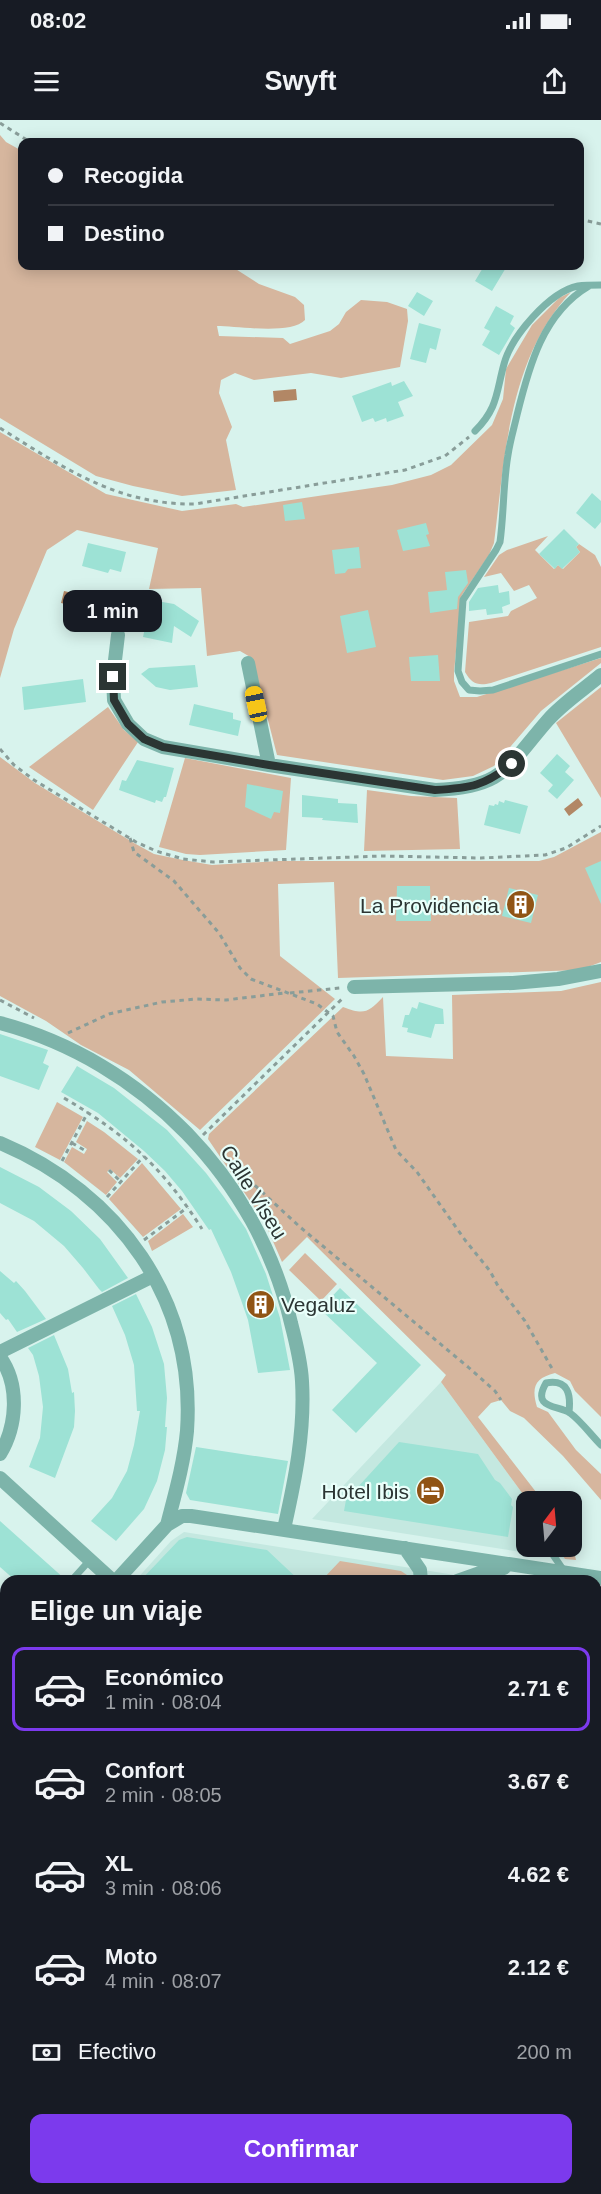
<!DOCTYPE html>
<html lang="es">
<meta charset="utf-8">
<style>
:root{--surface:#171b24;--page:#20242c;--text:#f1f3f6;--muted:#9ea1a6;--line:#363941;--accent:#7c3aed}
body{margin:0;font-family:Arial,sans-serif;background:var(--page);color:var(--text);height:100vh;display:flex;flex-direction:column;font-size:22px;white-space:nowrap}
*{box-sizing:border-box;margin:0}
p{font-size:20px;color:var(--muted)}
.icon{flex:none;width:33px;height:33px;fill:none;stroke:currentColor;stroke-width:2;stroke-linecap:round;stroke-linejoin:round}
.map{position:relative;flex:1;overflow:hidden}
.sheet{position:absolute;left:0px;top:1455px;width:602px;height:620px;display:flex;flex-direction:column;background:var(--surface);border-radius:18px 18px 0 0;box-shadow:0 3px 15px #0003}
.sheet>*{flex:none}
.banner{position:absolute;left:18px;top:18px;width:566px;height:132px;border-radius:12px;box-shadow:0 3px 15px #0003;display:grid;align-content:center;height:132px;padding:0 30px;background:var(--surface)}
.needle{width:39px;rotate:16deg}
.tools{position:absolute;left:516px;top:1371px;display:grid;gap:12px}
.tools a{display:grid;place-items:center;width:66px;height:66px;border-radius:12px;background:var(--surface);box-shadow:0 3px 15px #0003;font-size:30px}
.end{position:absolute;width:27px;height:27px;margin:-14px;border:8px solid #2b3533;background:#fff;box-shadow:0 0 0 3px #fff}
.from{border-radius:50%}
.bubble{position:absolute;height:42px;border-radius:12px;background:var(--surface);box-shadow:0 3px 15px #0003;font-size:20px;font-weight:800;line-height:42px;text-align:center}
.car{position:absolute;width:18px;height:36px;margin:-18px -9px;border-radius:8px;box-shadow:0 0 4px 2px #0007;background:linear-gradient(#f5c518 24%,#345 0 40%,#f5c518 0 76%,#345 0 86%,#f5c518 0)}
.banner b{display:flex;align-items:center;gap:21px;height:57px;font-size:22px}
.banner b+b{border-top:2px solid var(--line)}
.banner i{width:15px;height:15px;background:var(--text)}
ul{padding:0;list-style:none}
li{display:flex;align-items:center;gap:18px;height:84px;margin:0 12px 9px;padding:0 18px;border:3px solid transparent;border-radius:12px}
li div{flex:1}
li b{display:block;font-size:22px}
li em{font-style:normal;font-weight:800}
li.active{border-color:var(--accent)}
li>.icon{width:54px;height:54px;stroke-width:1.5}
h2{padding:0 30px;font-size:27px;line-height:72px}
.pay{display:flex;align-items:center;gap:15px;height:66px;padding:0 30px;font-size:22px}
.pay p{margin-inline-start:auto}
.action{display:flex;gap:12px;margin-top:auto;padding:12px 30px}
.action a{flex:1;height:69px;border-radius:12px;background:var(--accent);color:#fff;font-size:24px;font-weight:800;line-height:69px;text-align:center}
.status{display:flex;justify-content:space-between;align-items:center;height:42px;padding:0 30px;background:var(--surface);direction:ltr}
.status svg{height:16px;fill:currentColor}
header{display:flex;justify-content:space-between;align-items:center;height:78px;padding:0 30px;background:var(--surface);font-size:27px;font-weight:800}
.map>svg:first-child{display:block}
</style>
<div class="status"><b>08:02</b><svg viewBox="0 0 49 12"><path d="M0 12V9h3v3zM5 12V6h3v6zM10 12V3h3v9zM15 12V0h3v12zM26 1h20v11H26zM47 4h2v5h-2z"/></svg></div>
<header><svg class="icon" aria-label="menu" viewBox="0 0 24 24"><path d="M4 6h16M4 12h16M4 18h16"/></svg>Swyft<svg class="icon" aria-label="share" viewBox="0 0 24 24"><path d="M12 15V3M7 8l5-5 5 5M5 13v7h14v-7"/></svg></header>
<div class="map">
<svg width="601" height="2074" viewBox="0 0 601 2074">
<rect width="100%" height="100%" fill="#d8f3ed"/>
<path fill="#c4e8e0" d="M441,1262L528,1381L526,1382V1426L557,1427L565,1439L312,1399Z
M184,1412L480,1459L501,1461H135L171,1421Z
M596,1476L601,1477V1982L596,1985Z
M397,2068H471V2069L463,2074H388Z"/>
<path fill="#d6b69e" d="M0,15L6,22L22,31V146H231L259,164L295,177L304,185L305,200C291,215 237,206 217,206L219,216L283,218L290,224L330,211L339,204L346,192L361,180L387,182L407,189L408,201L400,247L341,258L311,253L254,260L235,253L221,260L219,273L232,307L226,320L236,370L182,376L133,366L96,356L0,298Z
M571,172C508,239 505,337 494,423L489,435L462,475L461,480L454,552V561L460,577H477L601,538V543L541,591L494,646L473,656L443,660L277,635L252,538L240,531L207,536L201,468L149,469L158,428L77,410L47,430L14,509L0,558V312L106,374L182,391L236,384L243,387L392,365L431,355L451,345L492,305L503,279L506,249L532,205L559,178Z
M548,416L535,430L554,449L558,445L563,449L580,432L576,427L579,424L595,435L601,447V527L491,563C478,566 472,564 465,552L469,502L508,496L511,491L537,478L529,465L514,471L501,453L484,457L499,435L507,430Z
M601,567V678L556,603Z
M108,587L124,610L138,622L93,690L29,647Z
M0,637L35,663L134,723L154,734L183,740L212,745L279,741H539L554,737L601,712V842L580,850L338,858L334,762L278,764L280,836L335,879L200,1010L129,950L81,925L46,901L0,876Z
M185,638L291,658L286,730L200,735L186,734L159,727Z
M367,670L411,676L457,678L460,729L364,731Z
M601,862V1297L575,1271L570,1261L555,1253C535,1258 531,1267 537,1287L548,1292L576,1330L601,1354V1380L563,1336L524,1298L510,1291L501,1280L491,1283L478,1297L543,1381H528L441,1262L446,1255L307,1117L282,1142L265,1103L208,1019L209,1014L343,887C364,895 368,893 383,877L386,936L453,939L452,875L561,871Z
M57,982L83,997L60,1040L35,1027Z
M87,1001L104,1012L138,1039L120,1058L110,1049L107,1052L117,1062L106,1075L64,1042L72,1027L84,1034L87,1029L76,1022Z
M142,1043L181,1089L143,1117L109,1079Z
M183,1094L193,1107L152,1131L148,1121Z
M305,1133L337,1164L321,1181L289,1150Z
M572,1422L576,1440L565,1439L557,1427L572,1426Z
M340,1441L401,1451L407,1455L409,1461H321Z
M6,1541V1606L0,1613V1548Z
M0,1735L6,1741V1768L0,1767Z
M0,1810L6,1817V1865L3,1868L0,1865Z
M601,1983V2030L596,2035V1986Z
M0,2044L6,2049V2068L26,2069L31,2073L29,2074H0Z
M284,2068L377,2069L383,2073L279,2074Z
M169,2069H236L231,2074H172Z"/>
<path fill="#b28765" d="M296,269L297,280L274,282L273,271Z
M64,471L90,477L87,489L61,483Z
M578,678L583,685L569,696L564,689Z"/>
<path fill="#9de2d5" d="M484,146H507L492,171L475,161Z
M417,172L433,181L424,196L408,186Z
M496,186L514,196L510,204L515,208L499,235L482,225L490,211L484,208Z
M419,203L441,209L436,230L430,228L426,243L410,239Z
M404,261L413,276L398,282L404,296L387,302L386,298L375,302L373,298L362,302L352,276L391,262L392,266Z
M592,373L601,381V402L595,409L576,393Z
M302,382L305,399L285,401L283,385Z
M426,403L429,414L426,415L430,426L403,431L397,410Z
M564,409L579,424L576,427L580,432L562,449L558,445L555,449L539,434Z
M88,423L126,432L121,452L110,449L108,453L82,446Z
M359,427L361,448L348,449L345,453L335,454L332,430Z
M466,450L468,463L458,477L457,489L430,493L428,472L447,470L445,452Z
M498,465L499,473L509,471L510,484L502,487L503,493L487,495L486,489L469,491V482L478,468Z
M151,480L174,484L199,501L191,517L174,506L172,523L143,517Z
M368,490L376,527L347,533L340,496Z
M438,535L440,561H411L409,537Z
M195,545L198,567L170,570L156,567L141,554L149,548Z
M83,559L86,582L24,590L22,567Z
M194,584L233,593V599L241,601L238,616L189,605Z
M557,634L570,646L565,652L574,660L557,679L548,671L553,665L540,653Z
M137,640L174,648L166,677H164L162,682L156,680L155,683L119,670L122,660L126,661Z
M247,664L283,671L280,693L274,692L271,699L245,687Z
M302,675L338,679V683L357,684L358,703L322,700L323,698L302,697Z
M505,680L528,686L520,714L484,705L489,685L494,686L495,684L498,685L499,681L504,683Z
M601,741V784L585,748Z
M397,766H430L431,801H396Z
M509,768L538,775L531,803L502,796Z
M419,882L443,889L444,904H435L431,918L407,912L408,908L402,907L405,895H409L412,887L417,889Z
M0,914L48,930L43,943L49,946L39,970L0,956Z
M77,946L114,968L167,1010L206,1053L224,1077L246,1109L266,1154L280,1198L290,1250L258,1253L248,1200L241,1180L231,1152L211,1109L209,1110L182,1071L165,1051L144,1031L98,993L61,972Z
M0,1047L39,1067L71,1091L100,1119L128,1158L102,1172L99,1169L83,1148L64,1126L34,1101L0,1083Z
M0,1151L14,1163L16,1161L25,1171L46,1199L17,1212L8,1199L6,1200L0,1193Z
M340,1168L421,1245L356,1313L332,1290L377,1243L320,1189Z
M136,1174L152,1207L164,1244L167,1278L165,1307H167L165,1330L157,1361L144,1389L116,1421L91,1401L112,1378L127,1351L134,1325L140,1291H137L134,1245L125,1215L112,1186Z
M54,1215L68,1249L72,1273L74,1272L75,1291L74,1307L55,1358L29,1347L40,1318L43,1287L39,1256L33,1235L28,1228Z
M399,1322L478,1334L495,1360L500,1363L512,1379L511,1385L513,1387L508,1417L344,1391L346,1380Z
M196,1327L288,1341L278,1394L190,1380L186,1373Z
M0,1401L66,1460L65,1461H16L0,1447Z
M187,1417L267,1430L300,1461H217L212,1456L207,1461H140L179,1420Z"/>
<g fill="none" stroke-linecap="round" stroke-linejoin="round">
<path stroke="#899d99" stroke-width="3" stroke-dasharray="4.5 4.5" stroke-linecap="butt" d="M0,3L30,22
M579,99L601,104
M0,308C64,348 117,385 195,384L405,350L445,336L469,317
M0,629L14,645L34,660L136,722L156,731L183,739L213,742L382,736L481,738L545,735L566,728L601,706
M130,718L134,732L174,761L219,813L240,848L251,859L317,884L333,896L337,912L354,936L364,954L396,1030L417,1052L465,1120L490,1151L498,1166L525,1201L554,1252
M290,873L340,868
M0,880L34,898
M68,913L109,894L162,882L197,879L226,880L284,873
M64,978C127,1015 163,1048 202,1109
M203,1015L344,877
M72,1023L86,1031
M62,1041L88,992
M235,1047L300,1107L468,1247L495,1271L501,1280
M109,1050L121,1062
M107,1077L144,1036
M144,1120L188,1087
M0,1673L6,1678
M0,1687L6,1681
M0,1728L6,1733
M0,1770L6,1771
M0,1800L2,1801L6,1798"/>
<path stroke="#7db4aa" stroke-width="7" d="M589,166C543,193 529,246 517,295C514,308 510,321 508,335C503,364 504,393 500,422L496,430L463,480L458,551L462,562L469,570L480,571L493,570L601,534
M475,311C498,288 496,273 504,244C511,217 549,172 578,166C585,165 594,165 601,165
M569,1292C571,1274 568,1259 546,1263C531,1289 558,1285 570,1293C581,1301 591,1315 601,1325
M523,1393L526,1397
M547,1426L564,1451
M71,1461L90,1440
M0,1887L6,1880
M0,1901L1,1900
M509,2074L513,2072"/>
<path stroke="#7db4aa" stroke-width="14" d="M118,515L113,557L114,580L128,604L144,619L163,627L269,645L435,670C505,667 506,648 548,600C563,583 583,570 601,555
M248,543L269,645
M354,867L513,863L558,859L601,851
M0,903C143,941 258,1059 291,1203C296,1222 301,1242 302,1261C305,1312 295,1360 284,1409
M0,1023C119,1073 196,1180 187,1311C184,1343 175,1374 167,1405
M0,1232L153,1156
M0,1237C20,1265 17,1306 0,1334
M0,1358L113,1461
M405,1428L420,1450L421,1461
M116,1461L167,1405L182,1396H191L601,1458
M457,1461L488,1450L504,1448
M0,1646L6,1652
M596,1711L601,1716
M596,1747L601,1741
M0,1932L6,1926"/>
<path stroke="#3b978a" stroke-width="18" d="M593,2074L601,2066"/>
<defs>
<path id="rail" d="M596,1955L601,1952
M596,1976L601,1972
M398,2074L406,2068
M427,2074L436,2068
M444,2074L452,2068"/>
</defs>
<use href="#rail" stroke="#738481" stroke-width="7"/>
<use href="#rail" stroke="#e9fffa" stroke-width="4.5" stroke-dasharray="14" stroke-linecap="butt"/>
</g>
<g fill="none" stroke-linecap="round" stroke-linejoin="round">
<path stroke="#2b3533" stroke-width="8" d="M113,557L114,580L128,604L144,619L163,627L269,645L435,670C471,668 484,666 512,644"/>
</g>
<defs>
<symbol id="building-disc" viewBox="-11 -11 22 22"><circle r="9.5" fill="#905415" stroke="#e9fffa"/><path d="M-4-6H4V6H1V3H-1V6H-4ZM-2.5-4.3h1.7v1.8h-1.7ZM.8-4.3h1.7v1.8H.8ZM-2.5-1h1.7V.8h-1.7ZM.8-1h1.7V.8H.8Z" fill="#fff"/></symbol>
<symbol id="hotel-disc" viewBox="-11 -11 22 22"><circle r="9.5" fill="#905415" stroke="#e9fffa"/><path d="M-6-4.5h1.5V1H6V5H4.5V3h-9V5H-6ZM-4 0a1.8 1.8 0 1 1 3.6 0ZM.5 0V-2.5h3Q6-2.5 6 0Z" fill="#fff"/></symbol>
</defs>
<g fill-rule="evenodd">
<use href="#building-disc" x="504" y="768" width="33" height="33"/>
<use href="#building-disc" x="244" y="1168" width="33" height="33"/>
<use href="#hotel-disc" x="414" y="1354" width="33" height="33"/>
</g>
<g text-anchor="middle" dominant-baseline="central" stroke-width="4.5" stroke-linejoin="round" paint-order="stroke">
<g font-size="21" fill="#2b3533" stroke="#e9fffa" text-anchor="end">
<text x="499" y="785">La Providencia</text>
<text x="281" y="1184" text-anchor="start">Vegaluz</text>
<text x="409" y="1371">Hotel Ibis</text>
</g>
<g font-size="21" fill="#2b3533" stroke="#e9fffa">
<text transform="translate(254 1072) rotate(58)">Calle Viseu</text>
</g>
</g>
</svg>
<div class="tools">
<a><svg class="needle" viewBox="-14 -14 28 28"><path d="M0-13l5 13h-10z" fill="#e53935"/><path d="M0 13l5-13h-10z" fill="#9ea1a6"/></svg></a>
</div>
<i class="end from" style="left:512px;top:644px"></i>
<i class="end" style="left:113px;top:557px"></i>
<div class="bubble" style="left:63px;top:470px;width:99px">1 min</div>
<i class="car" style="left:256px;top:584px;rotate:348deg"></i>
<div class="banner">
<b><i class="from"></i>Recogida</b>
<b><i></i>Destino</b>
</div>
<section class="sheet">
<h2>Elige un viaje</h2>
<ul>
<li class="active"><svg class="icon" aria-label="car" viewBox="0 0 24 24"><path d="M5 17H2v-5l4-1 3-4h7l3 4 3 1v5h-3M9 17h6M6 11h13"/><circle cx="7" cy="17" r="2"/><circle cx="17" cy="17" r="2"/></svg><div><b>Económico</b><p>1 min · 08:04</p></div><em>2.71 €</em></li>
<li><svg class="icon" aria-label="car" viewBox="0 0 24 24"><path d="M5 17H2v-5l4-1 3-4h7l3 4 3 1v5h-3M9 17h6M6 11h13"/><circle cx="7" cy="17" r="2"/><circle cx="17" cy="17" r="2"/></svg><div><b>Confort</b><p>2 min · 08:05</p></div><em>3.67 €</em></li>
<li><svg class="icon" aria-label="car" viewBox="0 0 24 24"><path d="M5 17H2v-5l4-1 3-4h7l3 4 3 1v5h-3M9 17h6M6 11h13"/><circle cx="7" cy="17" r="2"/><circle cx="17" cy="17" r="2"/></svg><div><b>XL</b><p>3 min · 08:06</p></div><em>4.62 €</em></li>
<li><svg class="icon" aria-label="car" viewBox="0 0 24 24"><path d="M5 17H2v-5l4-1 3-4h7l3 4 3 1v5h-3M9 17h6M6 11h13"/><circle cx="7" cy="17" r="2"/><circle cx="17" cy="17" r="2"/></svg><div><b>Moto</b><p>4 min · 08:07</p></div><em>2.12 €</em></li>
</ul>
<div class="pay"><svg class="icon" aria-label="cash" viewBox="0 0 24 24"><path d="M3 7h18v10H3z"/><circle cx="12" cy="12" r="2"/></svg>Efectivo<p>200 m</p></div>
<div class="action"><a>Confirmar</a></div>
</section>
</div>
